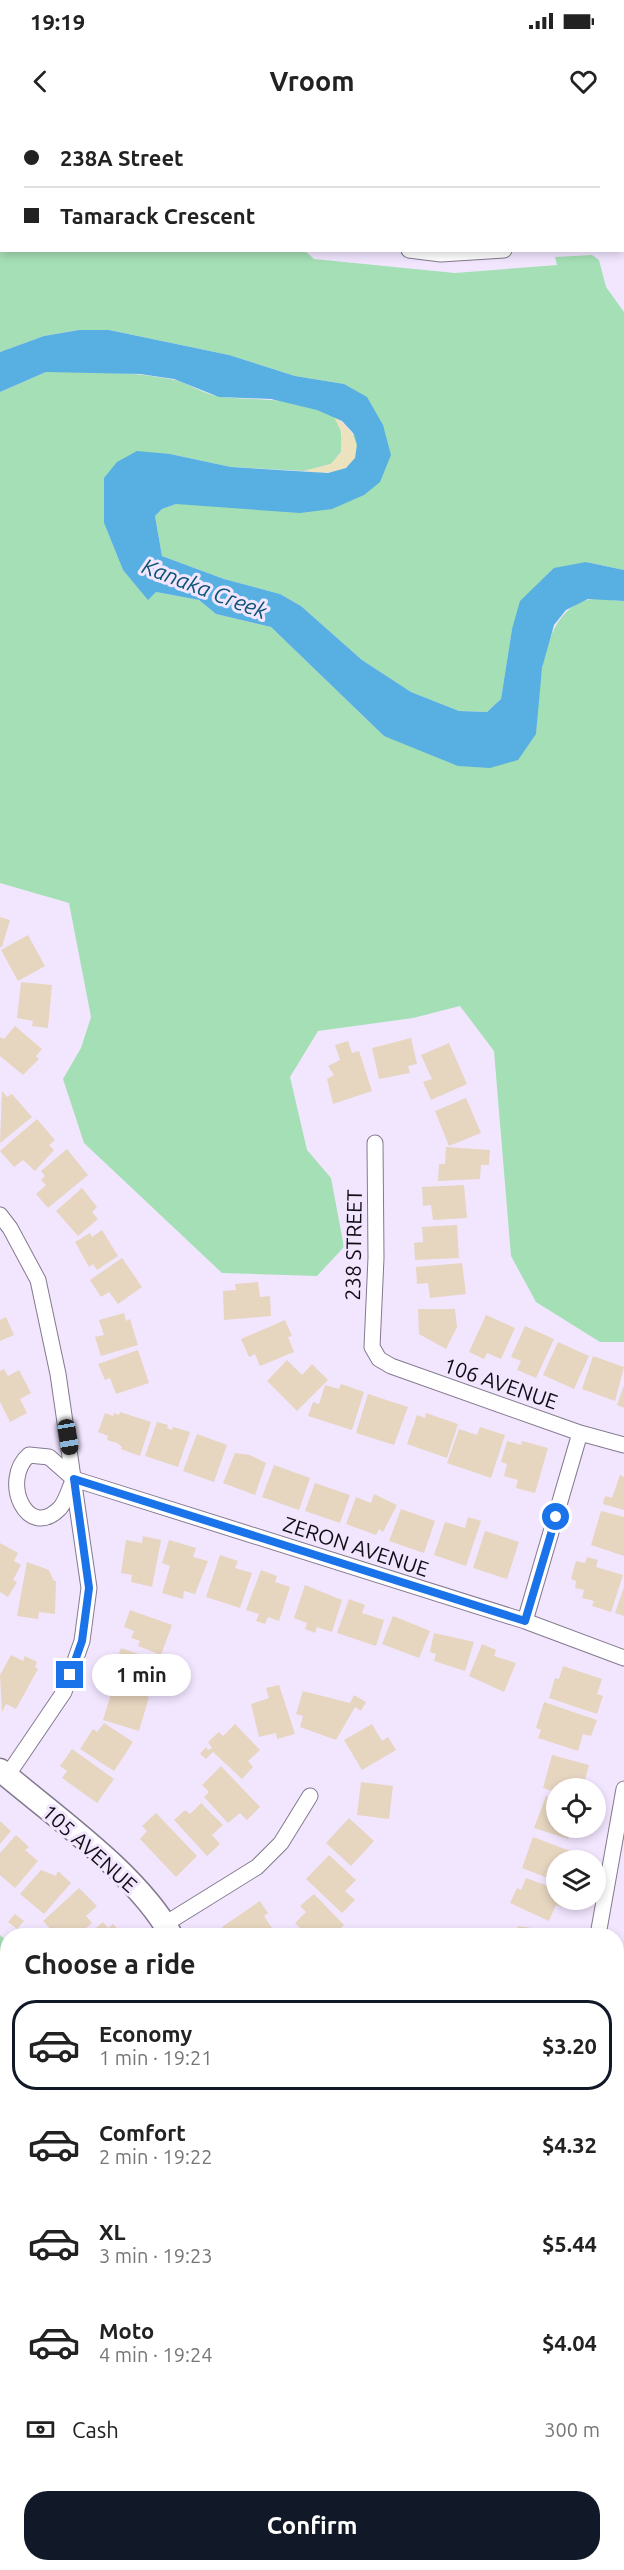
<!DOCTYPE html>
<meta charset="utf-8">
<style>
:root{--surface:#fff;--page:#f6f6f6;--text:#222;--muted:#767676;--line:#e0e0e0;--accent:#111827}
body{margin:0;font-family:Ubuntu,sans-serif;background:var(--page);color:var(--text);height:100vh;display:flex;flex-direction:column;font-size:22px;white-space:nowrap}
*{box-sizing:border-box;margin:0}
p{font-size:20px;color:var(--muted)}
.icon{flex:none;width:33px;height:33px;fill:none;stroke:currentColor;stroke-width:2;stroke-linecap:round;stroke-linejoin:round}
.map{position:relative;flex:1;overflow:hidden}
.details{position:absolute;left:0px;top:1808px;width:624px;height:644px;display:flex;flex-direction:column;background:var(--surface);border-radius:24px 24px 0 0;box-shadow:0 3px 9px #0003}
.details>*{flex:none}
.top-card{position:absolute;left:0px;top:0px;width:624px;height:132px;box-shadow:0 3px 9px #0003;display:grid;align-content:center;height:132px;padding:0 24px;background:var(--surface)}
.tools{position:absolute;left:546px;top:1658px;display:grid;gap:12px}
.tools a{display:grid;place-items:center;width:60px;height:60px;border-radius:50%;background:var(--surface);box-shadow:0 3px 9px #0003;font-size:30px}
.end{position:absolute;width:27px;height:27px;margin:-14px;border:8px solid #1a73e8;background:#fff;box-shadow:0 0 0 3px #fff}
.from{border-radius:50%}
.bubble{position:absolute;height:42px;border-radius:21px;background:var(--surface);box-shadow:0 3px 9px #0003;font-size:20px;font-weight:700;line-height:42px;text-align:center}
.car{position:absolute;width:18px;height:36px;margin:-18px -9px;border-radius:8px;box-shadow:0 0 4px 2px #0007;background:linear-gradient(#222 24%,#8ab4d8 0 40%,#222 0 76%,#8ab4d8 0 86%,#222 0)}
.top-card b{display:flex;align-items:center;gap:21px;height:57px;font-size:22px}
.top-card b+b{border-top:2px solid var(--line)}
.top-card i{width:15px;height:15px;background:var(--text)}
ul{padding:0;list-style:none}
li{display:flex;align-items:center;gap:18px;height:90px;margin:0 12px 9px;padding:0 12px;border:3px solid transparent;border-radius:24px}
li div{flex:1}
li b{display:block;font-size:22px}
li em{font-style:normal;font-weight:700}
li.active{border-color:var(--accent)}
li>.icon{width:54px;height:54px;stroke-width:1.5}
h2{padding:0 24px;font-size:27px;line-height:72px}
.pay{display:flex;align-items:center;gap:15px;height:66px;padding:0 24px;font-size:22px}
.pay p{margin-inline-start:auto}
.action{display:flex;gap:12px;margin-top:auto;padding:12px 24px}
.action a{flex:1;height:69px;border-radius:24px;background:var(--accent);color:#fff;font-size:24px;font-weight:700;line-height:69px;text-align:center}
.status{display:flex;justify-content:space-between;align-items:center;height:42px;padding:0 30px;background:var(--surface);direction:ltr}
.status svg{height:16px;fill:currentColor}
header{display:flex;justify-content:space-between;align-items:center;height:78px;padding:0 24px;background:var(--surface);font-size:27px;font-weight:700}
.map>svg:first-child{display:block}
</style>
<div class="status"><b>19:19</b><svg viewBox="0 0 49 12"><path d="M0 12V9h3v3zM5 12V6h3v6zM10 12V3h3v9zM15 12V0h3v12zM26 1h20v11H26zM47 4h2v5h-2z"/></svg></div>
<header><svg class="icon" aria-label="back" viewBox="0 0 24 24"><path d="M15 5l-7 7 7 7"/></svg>Vroom<svg class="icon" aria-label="heart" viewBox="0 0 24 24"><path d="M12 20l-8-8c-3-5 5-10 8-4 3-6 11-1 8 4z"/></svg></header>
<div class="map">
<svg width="624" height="2450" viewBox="0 0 624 2450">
<rect width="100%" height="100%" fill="#f2e6ff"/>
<path fill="#a5dfb5" d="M0,0L150,1L2,2V130H304L314,139L455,153L557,145L555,137L592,135L599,140L606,167L624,192V450L586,442L512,509L501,579L487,592L459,591L411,572L362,540L301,486L280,474L224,459L162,436L155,396L162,389L176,384L364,375L344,264L295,256L229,235L109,210H79L44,216L0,232Z
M46,252C88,252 129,251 170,259C188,262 204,275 222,277C248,280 315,278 334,297C343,307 342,321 341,332L331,344L304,351L231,347L170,334L104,358V403L123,450L148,479L156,472L199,480L216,494L271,507L384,616L536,614C540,572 538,494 587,480C597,477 613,481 624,481V1222H600L536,1182L511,1136L494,931L460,886L413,898L318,911L290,957L307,1030L331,1058L344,1127L317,1156L222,1153L84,1023L63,959L81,928L91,897L69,783L0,763V272Z
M0,1815L8,1822V2444H320L325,2450H0Z
M327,2444H605L606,2450H331Z"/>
<path fill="#ece2bd" d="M334,297C353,306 370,337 343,349C330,354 318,353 304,351L331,344L341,333L342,313Z"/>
<path fill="#57afe2" d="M79,210H109L229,235L295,256L344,264L367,277L383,305L391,335L380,362L364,375L332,389L300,393L176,384L162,389L155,396L162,436L224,459L280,474L301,486L362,540L411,572L459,591L487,592L501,579L512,509L520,481L554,448L586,442L624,450V481L588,479L566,490L554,505L542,548L536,614L518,640L490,648L458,646L384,616L271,507L216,494L199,480L156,472L148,480L123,450L104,403V358L117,342L137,331L170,334L231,347L328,353L346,348L355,338L357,325L354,314L342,301L317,290L271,279L219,277L174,259L140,254L46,252L0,272V232L44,216Z"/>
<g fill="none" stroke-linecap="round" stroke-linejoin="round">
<path stroke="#57afe2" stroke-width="5" d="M0,2386L8,2383
M422,2444L423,2450"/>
</g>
<path fill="#e6d5bf" d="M0,797L10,800L2,827H0Z
M28,815L45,846L18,861L1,830Z
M21,862L52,865L48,908L32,906L33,901L17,898Z
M15,906L42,929L36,936L39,939L23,955L0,936V917L4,919Z
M411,918L417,944L408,946L410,953L379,959L372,928Z
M348,921L352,933L359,931L372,971L333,984L327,959L334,955L328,946L340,940L335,925Z
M449,923L467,964L431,980L423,962L432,959L421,935Z
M2,971L7,977L12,974L32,997L0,1023Z
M466,978L481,1013L449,1026L435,991Z
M37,999L55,1020L49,1025L54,1030L35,1051L23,1040L14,1047L0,1031Z
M446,1027L490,1030L489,1045H481L480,1059L438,1061L439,1044H445Z
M67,1029L88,1055L48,1088L36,1074L46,1065L41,1060L45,1056L41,1051Z
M464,1065L467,1098L433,1100L431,1085L423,1086L422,1067Z
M82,1068L97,1087L92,1092L98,1099L78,1116L56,1091Z
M457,1105L459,1138L415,1140L414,1123L423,1122L422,1107Z
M102,1110L118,1136L97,1150L93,1144L89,1147L75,1122L90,1113L92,1117Z
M122,1138L142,1167L118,1184L109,1172L101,1177L90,1160Z
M462,1143L466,1174L430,1178L428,1163L417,1164L416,1147Z
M258,1162L260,1177L270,1176L271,1196L224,1200L223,1171L236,1170L235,1164Z
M418,1189H455L457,1207L446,1229L419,1214Z
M124,1193L126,1201L130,1199L138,1225L101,1236L95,1217L104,1215L99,1200Z
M486,1195L515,1208L501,1239L487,1233L484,1239L469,1232Z
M6,1197L14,1215L0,1221V1200Z
M285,1200L292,1216L288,1217L294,1232L260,1246L255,1234L249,1237L241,1219Z
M525,1206L554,1219L536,1258L517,1250L521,1241L511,1237Z
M558,1222L589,1236L574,1269L543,1255Z
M138,1230L149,1263L116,1274L110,1258L105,1260L98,1244Z
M593,1236L624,1247L615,1281L582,1269Z
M287,1240L302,1255L312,1244L328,1260L297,1291L267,1261Z
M4,1249L8,1256L19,1250L31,1273L20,1279L27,1293L10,1302L0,1282V1251Z
M341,1264L364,1272L352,1310L308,1296L313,1282L319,1284L325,1265L339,1269Z
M624,1265V1288L617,1285Z
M368,1274L408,1287L394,1325L356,1313Z
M120,1292L151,1302L140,1336L121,1329L122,1327L117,1323L107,1320L108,1316L98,1312L105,1293L113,1296L114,1293L119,1295Z
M426,1293L458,1304L447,1338L407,1324L417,1295L425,1298Z
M157,1302L168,1305L167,1308L172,1310L173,1307L190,1312L178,1347L145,1336Z
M480,1307L505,1315L491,1358L447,1343L459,1309L477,1315Z
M197,1314L227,1325L214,1362L183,1351Z
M507,1321L521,1325L522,1321L548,1328L535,1373L516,1368L518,1360L504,1356L507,1344L501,1342Z
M235,1333L250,1335L266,1343L255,1375L223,1363Z
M274,1345L310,1358L299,1390L262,1377Z
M620,1355L624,1357V1390L603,1384L605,1376L612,1378Z
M315,1363L350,1375L340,1403L305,1391Z
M374,1374L397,1385L383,1412L379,1409L376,1415L346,1404L356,1377L371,1383Z
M401,1389L435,1401L424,1433L389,1421Z
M601,1391L624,1397V1436L591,1425Z
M468,1397L481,1401L466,1446L434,1435L445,1402L465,1408Z
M485,1411L519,1422L507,1459L473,1448Z
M143,1416L161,1420L152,1467L131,1462L132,1455L121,1453L126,1420L142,1423Z
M169,1420L196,1428L193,1437L208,1441L195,1474L184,1471L183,1479L162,1473L170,1446L162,1443Z
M0,1423L18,1433L14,1441L21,1445L13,1460L17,1462L8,1477L0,1472Z
M220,1435L238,1441L235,1448L252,1453L240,1488L206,1477Z
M587,1437L598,1440L596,1447L623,1455L611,1492L592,1486L594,1481L582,1478L584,1470L575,1468L576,1461L571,1459L576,1441L585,1443Z
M27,1442L49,1450L54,1461H56L55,1494L39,1492L38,1499L17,1496Z
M261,1450L277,1456L275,1462L290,1467L279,1501L268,1497L265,1504L256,1501L259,1494L246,1490Z
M305,1465L342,1480L332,1512L317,1507L315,1513L305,1509L307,1503L294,1498Z
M624,1467V1496L615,1493Z
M349,1479L365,1485L362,1493L384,1500L376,1526L337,1513Z
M130,1490L172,1505L161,1535L138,1526L140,1521L131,1518L134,1511L124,1507Z
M393,1496L430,1511L419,1538L382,1524Z
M434,1513L474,1522L465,1551L434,1541L436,1534L430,1532Z
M482,1524L496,1530L494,1536L516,1543L504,1572L469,1556Z
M121,1528L162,1542L158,1555L151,1552L144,1571L110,1559Z
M11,1535L23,1541L25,1536L37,1542L35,1547L38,1549L16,1589L6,1584L2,1592L0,1555Z
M563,1546L602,1559L597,1574L603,1576L597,1594L549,1578L555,1558L559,1559Z
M279,1565L295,1614L277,1619L276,1613L259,1617L251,1584L269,1578L266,1568Z
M113,1567L149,1577L139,1611L103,1600Z
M303,1571L350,1583L354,1575L366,1582L361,1591L355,1587L336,1620L300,1607L303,1596L296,1594Z
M544,1582L597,1600L591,1616L583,1614L578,1631L538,1618L541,1610L536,1608Z
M104,1603L133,1622L114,1651L80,1629L93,1609L97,1612Z
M235,1604L260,1630L248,1641L253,1647L242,1659L213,1632L206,1639L200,1634L206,1627L208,1630L212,1628L208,1622L219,1612L223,1616Z
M372,1604L382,1621L388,1617L396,1630L362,1650L344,1620Z
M72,1629L114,1659L97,1683L62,1658L67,1651L60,1646Z
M552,1635L589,1645L583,1668H556V1672L543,1668Z
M221,1646L260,1687L247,1700L240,1693L228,1703L204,1677L209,1672L202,1665Z
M361,1662L393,1666L389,1699L357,1695Z
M546,1676L556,1680V1707H572L568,1719L534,1708Z
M201,1683L223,1705L212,1715L220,1724L207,1736L174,1700L185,1690L190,1694Z
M156,1693L197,1736L176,1757L140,1719L147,1711L142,1706Z
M349,1698L374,1721L351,1746L326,1723Z
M0,1701L11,1711L0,1724Z
M16,1715L29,1727L25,1730L38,1741L15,1768L0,1755V1733Z
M533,1717L573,1732L570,1740H556L553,1760L522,1748Z
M329,1735L356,1760L345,1771L355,1780L342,1793L306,1759Z
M41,1750L56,1756L58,1751L71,1763L44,1794L20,1774Z
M526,1758L556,1769V1779H564L561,1787L556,1785L549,1801L510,1783L517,1768L521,1770Z
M79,1768L97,1786L86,1796L92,1803L78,1815H56L43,1801Z
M314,1774L344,1805L334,1815H307L295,1803L306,1792L300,1786Z
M260,1781L268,1793L264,1796L276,1814L228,1815L222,1807Z
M15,1794L24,1801L17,1809L8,1802Z
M103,1802L108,1808L113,1804L123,1815H88Z
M518,1806L558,1812V1815H517Z
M624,2044V2082L616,2089V2050Z
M616,2267L624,2275V2287L616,2294Z
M624,2296V2331L616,2323V2303Z
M268,2444H301L306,2450H274Z"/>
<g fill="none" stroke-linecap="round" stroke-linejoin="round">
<defs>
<path id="street" d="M162,0L164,2
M622,122H624
M409,130L441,134L504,130
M375,1023L376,1138L372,1227L379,1239L391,1246L580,1313L624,1325
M0,1095L10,1108L38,1160L58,1254L89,1468L82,1521L64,1572L7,1656
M29,1335L49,1337L74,1359C69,1368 67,1380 60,1388C27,1422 0,1360 29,1335Z
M74,1359L525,1501L624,1538
M525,1501L580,1313
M165,1804L257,1747L281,1723L310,1676
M598,1815L624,1669
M616,1959L624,1974"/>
<path id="secondary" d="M0,1650C53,1695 138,1754 171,1815
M616,2402L624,2420"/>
</defs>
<use href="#street" stroke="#84798f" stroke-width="17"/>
<use href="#secondary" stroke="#84798f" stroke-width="25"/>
<path stroke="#8a8293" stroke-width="3" stroke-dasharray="4.5 4.5" stroke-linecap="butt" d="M0,2205L8,2210
M0,2417L8,2412
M45,2444L50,2450
M309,2444L314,2450
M125,2450L133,2444"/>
<use href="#street" stroke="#fff" stroke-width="15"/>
<use href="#secondary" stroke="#fff" stroke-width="22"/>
</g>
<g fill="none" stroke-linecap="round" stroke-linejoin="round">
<path stroke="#1a73e8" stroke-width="8" d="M70,1555L82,1521L89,1468L74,1359L525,1501L556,1397"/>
</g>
<g text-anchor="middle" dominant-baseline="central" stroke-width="6" stroke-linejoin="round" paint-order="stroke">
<g font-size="21" fill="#110d15" stroke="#f2e6ff">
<text transform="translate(353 1125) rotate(-89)">238 STREET</text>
<text transform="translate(501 1263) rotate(19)">106 AVENUE</text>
<text transform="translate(356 1426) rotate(18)">ZERON AVENUE</text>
<text transform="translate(90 1728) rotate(42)">105 AVENUE</text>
</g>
<g font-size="22" font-style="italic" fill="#0e5476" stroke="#f2e6ff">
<text transform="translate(205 468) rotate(21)">Kanaka Creek</text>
</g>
</g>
</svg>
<div class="tools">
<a><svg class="icon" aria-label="locate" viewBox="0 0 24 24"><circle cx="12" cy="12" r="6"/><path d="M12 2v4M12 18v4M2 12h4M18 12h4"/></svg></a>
<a><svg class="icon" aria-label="layers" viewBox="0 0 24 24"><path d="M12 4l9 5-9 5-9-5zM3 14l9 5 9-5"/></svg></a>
</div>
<i class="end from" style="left:556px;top:1397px"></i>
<i class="end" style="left:70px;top:1555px"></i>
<div class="bubble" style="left:92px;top:1534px;width:99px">1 min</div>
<i class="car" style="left:68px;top:1317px;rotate:171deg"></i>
<div class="top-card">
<b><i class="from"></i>238A Street</b>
<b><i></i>Tamarack Crescent</b>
</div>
<section class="details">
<h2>Choose a ride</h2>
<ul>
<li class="active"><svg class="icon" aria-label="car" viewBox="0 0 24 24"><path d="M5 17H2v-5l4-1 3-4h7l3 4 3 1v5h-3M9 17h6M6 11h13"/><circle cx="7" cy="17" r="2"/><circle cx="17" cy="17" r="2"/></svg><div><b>Economy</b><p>1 min · 19:21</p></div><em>$3.20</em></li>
<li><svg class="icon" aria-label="car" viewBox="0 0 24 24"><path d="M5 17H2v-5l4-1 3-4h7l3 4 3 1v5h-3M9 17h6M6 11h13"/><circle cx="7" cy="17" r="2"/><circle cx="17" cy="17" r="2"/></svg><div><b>Comfort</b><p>2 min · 19:22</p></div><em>$4.32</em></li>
<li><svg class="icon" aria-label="car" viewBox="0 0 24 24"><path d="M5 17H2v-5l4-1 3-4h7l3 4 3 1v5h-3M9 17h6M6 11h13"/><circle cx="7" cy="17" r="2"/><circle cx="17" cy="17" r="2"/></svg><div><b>XL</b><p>3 min · 19:23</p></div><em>$5.44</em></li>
<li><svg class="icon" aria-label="car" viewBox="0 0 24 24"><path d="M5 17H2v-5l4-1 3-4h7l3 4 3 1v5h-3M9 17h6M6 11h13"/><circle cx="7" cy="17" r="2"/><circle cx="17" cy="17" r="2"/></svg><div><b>Moto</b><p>4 min · 19:24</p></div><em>$4.04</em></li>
</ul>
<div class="pay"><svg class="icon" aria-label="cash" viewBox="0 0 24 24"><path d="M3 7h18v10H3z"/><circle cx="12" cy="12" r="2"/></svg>Cash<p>300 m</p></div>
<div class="action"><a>Confirm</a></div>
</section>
</div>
